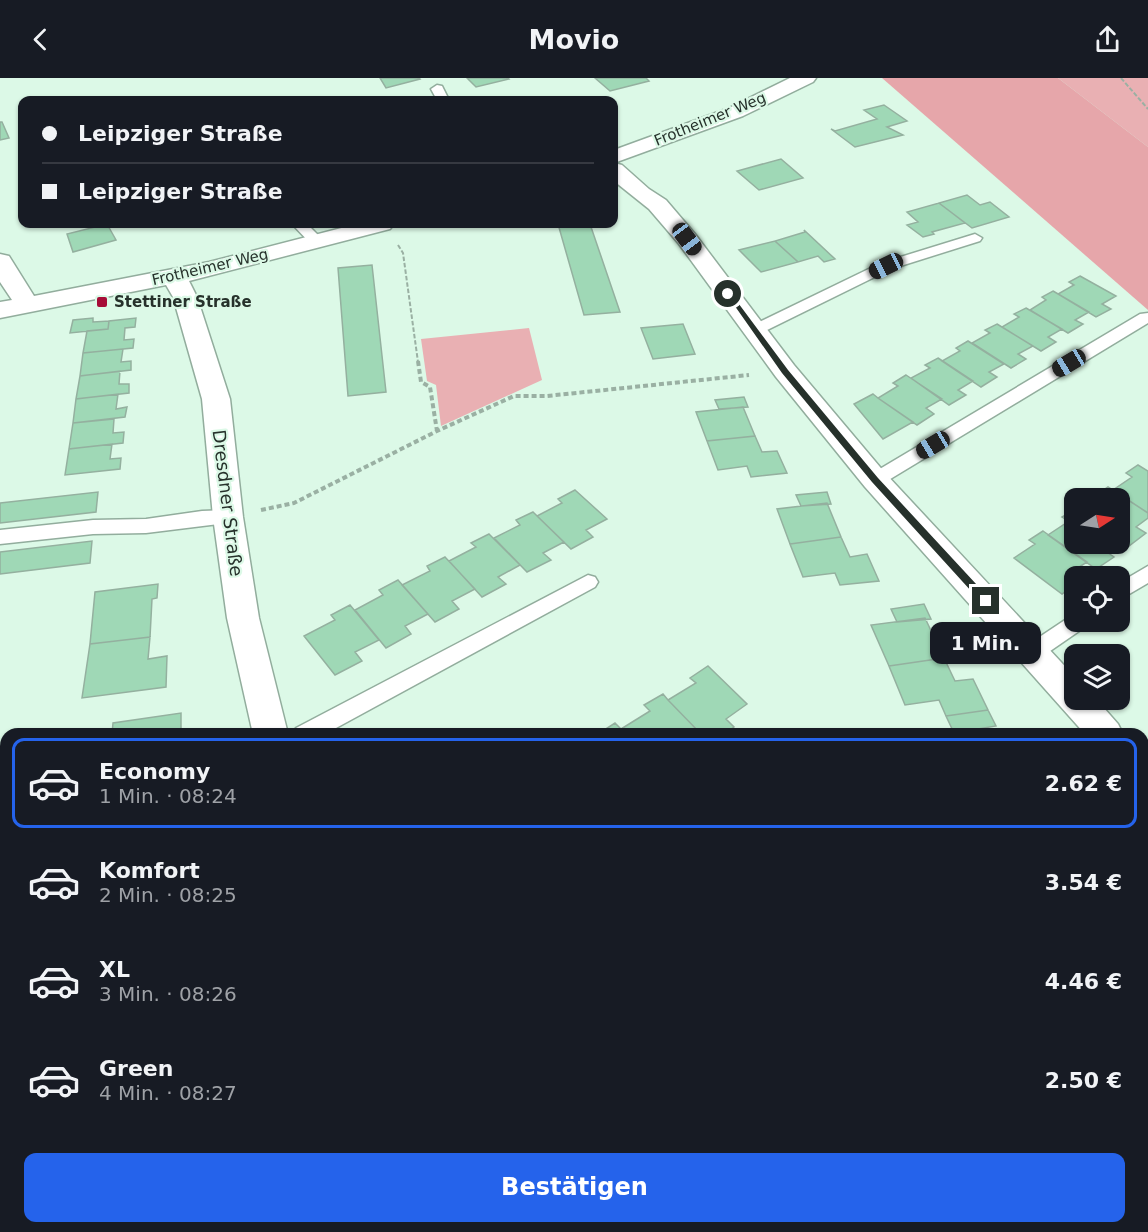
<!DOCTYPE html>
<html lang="de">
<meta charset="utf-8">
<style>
:root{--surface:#171b24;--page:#242831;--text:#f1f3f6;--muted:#9ea1a6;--line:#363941;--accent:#2563eb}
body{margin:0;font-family:"DejaVu Sans",sans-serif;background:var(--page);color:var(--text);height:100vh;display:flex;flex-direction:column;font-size:22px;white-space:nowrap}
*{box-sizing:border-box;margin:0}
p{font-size:20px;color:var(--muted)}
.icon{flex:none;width:33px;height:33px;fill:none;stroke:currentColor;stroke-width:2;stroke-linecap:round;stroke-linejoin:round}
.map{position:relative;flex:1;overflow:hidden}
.details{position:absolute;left:0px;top:650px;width:1149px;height:506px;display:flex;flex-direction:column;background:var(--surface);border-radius:18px 18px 0 0;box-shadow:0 2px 4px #0004}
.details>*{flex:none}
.top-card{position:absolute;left:18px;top:18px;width:600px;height:132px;border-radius:12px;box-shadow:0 2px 4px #0004;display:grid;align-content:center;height:132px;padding:0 24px;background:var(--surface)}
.needle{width:39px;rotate:78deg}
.tools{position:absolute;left:1064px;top:410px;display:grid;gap:12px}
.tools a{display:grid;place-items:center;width:66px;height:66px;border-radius:12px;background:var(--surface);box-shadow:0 2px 4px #0004;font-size:30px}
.end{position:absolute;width:27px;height:27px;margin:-14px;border:8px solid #26312b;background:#fff;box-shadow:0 0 0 3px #fff}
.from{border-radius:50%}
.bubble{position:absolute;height:42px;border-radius:12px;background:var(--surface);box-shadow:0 2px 4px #0004;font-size:20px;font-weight:600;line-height:42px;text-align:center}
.car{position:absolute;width:18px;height:36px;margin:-18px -9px;border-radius:8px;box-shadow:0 0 4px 2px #0007;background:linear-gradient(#222 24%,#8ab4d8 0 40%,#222 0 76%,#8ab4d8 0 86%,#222 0)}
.top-card b{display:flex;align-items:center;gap:21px;height:57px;font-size:22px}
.top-card b+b{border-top:2px solid var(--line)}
.top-card i{width:15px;height:15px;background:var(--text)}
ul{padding:10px 0 0;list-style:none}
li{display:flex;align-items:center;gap:18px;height:90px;margin:0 12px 9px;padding:0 12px;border:3px solid transparent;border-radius:12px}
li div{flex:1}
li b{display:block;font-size:22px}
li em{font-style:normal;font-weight:600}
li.active{border-color:var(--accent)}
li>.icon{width:54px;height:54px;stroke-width:1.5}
.cta{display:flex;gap:12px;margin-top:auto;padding:12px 24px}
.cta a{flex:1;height:69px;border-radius:12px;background:var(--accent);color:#fff;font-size:24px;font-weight:600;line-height:69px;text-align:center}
header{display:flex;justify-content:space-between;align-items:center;height:78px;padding:0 24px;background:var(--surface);font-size:27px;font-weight:600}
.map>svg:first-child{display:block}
</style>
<header><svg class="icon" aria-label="back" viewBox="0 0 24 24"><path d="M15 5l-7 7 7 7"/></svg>Movio<svg class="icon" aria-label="share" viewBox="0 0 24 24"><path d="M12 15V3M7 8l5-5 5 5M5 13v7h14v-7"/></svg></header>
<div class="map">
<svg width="1148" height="1154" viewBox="0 0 1148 1154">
<rect width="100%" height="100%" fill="#dcf9e7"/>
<path fill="#e9b0b3" d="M1058,0H1148V69Z
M529,250L542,302L441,348L436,307L427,303L421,261Z"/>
<path fill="#e6a6aa" d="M882,0H1058L1148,69V232Z"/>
<path fill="#9fd8b6" stroke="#94b09f" stroke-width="1.5" d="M380,0H419L420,1L386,10Z
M467,0H508L509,1L476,9Z
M595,0H646L649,3L610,13Z
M884,27L907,43L887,49L903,57L855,69L831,51L835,53L877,41L864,32Z
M0,44H2L9,60L0,62Z
M781,81L803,100L759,112L737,93Z
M967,117L980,127L990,124L1009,139L972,150L939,125Z
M939,125L965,145L932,154L934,156L923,159L907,147L918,144L907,134Z
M107,146L116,162L73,174L67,156Z
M558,146H590L620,234L584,237Z
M804,152L835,181L824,184L818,178L798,184L775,163L805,154Z
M775,163L798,184L761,194L739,172Z
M372,187L386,314L348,318L338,190Z
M1080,198L1116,218L1102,226L1111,231L1096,239L1058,216L1074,207L1069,204Z
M1053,213L1089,234L1075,242L1083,246L1068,255L1030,232L1046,222L1042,219Z
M1026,230L1062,251L1048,259L1056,264L1041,273L1002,249L1019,239L1014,236Z
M93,240V244L109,243L108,251L70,255L73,242Z
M136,240L135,249L125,250L124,262L134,261L133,270L83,275L87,253L108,251L109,243Z
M683,246L695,276L653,281L641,250Z
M997,246L1033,268L1018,276L1026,281L1011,290L972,265L990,255L985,252Z
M968,263L1004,286L989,294L997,299L981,309L942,283L960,273L956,270Z
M123,271L121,284L131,283V292L80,298L83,275Z
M938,280L973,303L958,312L966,317L949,327L911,300L930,290L925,287Z
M120,293L119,306H129V315L76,321L80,298Z
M906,297L942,321L926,330L934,336L917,347L878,320L898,308L893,305Z
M118,316L116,331L127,329L125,339L73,345L76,321Z
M873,316L878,320L913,344L883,361L854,326Z
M744,319L748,329L719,331L715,322Z
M743,329L755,358L707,363L696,334Z
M114,341L113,355L124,354L123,365L69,371L73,345Z
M755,358L762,374L777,373L787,395L751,399L747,388L718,392L707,363Z
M112,366L110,381L121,380L120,391L65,397L69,371Z
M1138,387L1148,393V435L1113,412L1132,399L1126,395Z
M1108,409L1148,435V440L1136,449L1146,455L1129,468L1119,460V420H1099L1095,418Z
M575,412L607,441L586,452L593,459L571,471L537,438L562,425L558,421Z
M98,414L96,434L0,445V425Z
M827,414L831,426L801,428L796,417Z
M827,425L841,459L790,466L777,431Z
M1074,432V465H1113L1104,472L1114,479L1096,491L1048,457L1069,443L1062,439Z
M533,434L564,464L543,475L551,482L527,494L494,460L520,447L516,442Z
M1043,453L1087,484L1070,495L1074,499V507L1062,516L1014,480L1035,466L1029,462Z
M489,456L520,487L498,499L506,506L482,519L449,483L476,469L471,465Z
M841,459L850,479L867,476L879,503L840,507L835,495L803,499L790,466Z
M92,463L90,485L0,496V474Z
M445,479L475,511L452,523L459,531L435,544L402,507L430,493L427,488Z
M398,502L428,536L405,548L411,556L386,570L355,532L383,517L379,512Z
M158,506L157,520L152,521L150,559L90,566L95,514Z
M924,526L931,541L897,544L891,531Z
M350,527L379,562L355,574L362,583L335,597L304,558L335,542L331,537Z
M925,540L944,580L889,588L871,547Z
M150,559L148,581L167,578L166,609L82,620L90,566Z
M944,580L955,603L973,601L988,632L946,638L939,622L905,627L889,588Z
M708,588L747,626L726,641L734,649L725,656H701L668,622L696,605L690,600Z
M663,616L668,622L701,656H626L621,651L650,633L644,627Z
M988,632L996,648L954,655L946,638Z
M181,635V653H175V656H112L113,645Z
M615,645L626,656H598Z
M6,903V1030L0,1031V904Z
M263,1149H349V1154H263Z
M1037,1149H1115L1117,1154H1039Z"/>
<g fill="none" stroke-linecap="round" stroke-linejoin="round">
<defs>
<path id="lane" d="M437,7L442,8L449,22H437L431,11Z
M292,146H307L325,164L322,167H312Z
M975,156L982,160L980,163L891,191L761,255H749L747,252L749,249L881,185Z
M1148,235V245L882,406L875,408L868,406L866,402L868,398L1140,236Z
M228,432L235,434L238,439L235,444L146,455L93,456L0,466V452L93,442L146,441L202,433Z
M1148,488V505L1119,522V505Z
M588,497L595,499L598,504L595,509L325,656H293L296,650Z
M1074,536V543H1088L1085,549L1040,580L1033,582L1026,580L1023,574L1026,568Z"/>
<path id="street" d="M790,0H816L813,4L743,38L614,85L622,87L649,111L666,122L695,156L794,287L885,395L1074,598V621H1096L1118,646L1123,656H1085L865,409L776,299L679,166L649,131L614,103V72L729,30Z
M357,146H394L390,151L189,203L197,219L230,321L243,439L259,540L288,656H253L227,540L213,439L202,321L173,219L166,207L0,240V224L12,222L0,204V176L9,178L34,218L209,184Z
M1143,681L1148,683V717L1143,715Z
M0,829H6V865H0Z
M1148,846V884L1143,885V848Z
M463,1149H509L511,1154H465Z
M718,1149H768L766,1154H716Z"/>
</defs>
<use href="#lane" stroke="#92ad9d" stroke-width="3"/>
<use href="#street" stroke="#92ad9d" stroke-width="3"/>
<path stroke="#9ab0a3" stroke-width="2" stroke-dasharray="4.5 2" stroke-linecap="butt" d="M1121,0L1148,31
M398,167L403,175L418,284"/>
<path stroke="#9ab0a3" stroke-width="4" stroke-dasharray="5 3" stroke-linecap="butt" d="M418,283L421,304L430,309L437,353
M261,432L294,425L437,353L514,318H547L749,297"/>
<use href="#lane" fill="#fff" fill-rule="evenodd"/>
<use href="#street" fill="#fff" fill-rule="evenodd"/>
</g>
<path fill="#26312b" d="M725,214H730L788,292L878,400L989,520V525H982L872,404L782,295Z"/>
<rect fill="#a60c37" stroke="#dcf9e7" stroke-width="2" x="96" y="218" width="12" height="12" rx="3"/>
<g text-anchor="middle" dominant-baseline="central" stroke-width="4.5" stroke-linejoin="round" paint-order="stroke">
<g font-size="15" fill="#26312b" stroke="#dcf9e7">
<text transform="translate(710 41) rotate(-22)">Frotheimer Weg</text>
<text transform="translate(210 189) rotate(-13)">Frotheimer Weg</text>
</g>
<g font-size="15" font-weight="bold" fill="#26312b" stroke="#dcf9e7" text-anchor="start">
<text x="114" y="224">Stettiner Straße</text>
</g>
<g font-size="18" fill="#26312b" stroke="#dcf9e7">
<text transform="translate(228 425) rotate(83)">Dresdner Straße</text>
</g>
</g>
</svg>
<div class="tools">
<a><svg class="needle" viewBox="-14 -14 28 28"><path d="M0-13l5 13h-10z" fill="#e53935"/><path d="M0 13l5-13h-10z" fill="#9ea1a6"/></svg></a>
<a><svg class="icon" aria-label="locate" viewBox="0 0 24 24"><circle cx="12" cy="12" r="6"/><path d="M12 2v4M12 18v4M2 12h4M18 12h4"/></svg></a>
<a><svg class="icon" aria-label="layers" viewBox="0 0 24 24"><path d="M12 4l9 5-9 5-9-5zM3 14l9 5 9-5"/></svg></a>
</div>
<i class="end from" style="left:728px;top:216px"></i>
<i class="end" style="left:986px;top:523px"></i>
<div class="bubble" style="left:930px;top:544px;width:111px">1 Min.</div>
<i class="car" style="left:687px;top:161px;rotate:143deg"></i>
<i class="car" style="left:886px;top:188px;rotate:244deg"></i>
<i class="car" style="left:1069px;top:285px;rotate:239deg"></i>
<i class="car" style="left:933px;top:367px;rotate:239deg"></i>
<div class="top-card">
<b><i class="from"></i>Leipziger Straße</b>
<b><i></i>Leipziger Straße</b>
</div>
<section class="details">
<ul>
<li class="active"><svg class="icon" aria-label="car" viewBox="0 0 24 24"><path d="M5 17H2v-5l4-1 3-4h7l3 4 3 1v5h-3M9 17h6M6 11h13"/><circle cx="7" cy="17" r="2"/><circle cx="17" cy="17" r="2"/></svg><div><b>Economy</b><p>1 Min. · 08:24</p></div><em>2.62 €</em></li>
<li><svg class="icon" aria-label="car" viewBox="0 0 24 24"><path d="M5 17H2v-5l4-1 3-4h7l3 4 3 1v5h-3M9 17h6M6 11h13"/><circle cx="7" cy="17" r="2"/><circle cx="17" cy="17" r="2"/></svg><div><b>Komfort</b><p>2 Min. · 08:25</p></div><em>3.54 €</em></li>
<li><svg class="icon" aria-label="car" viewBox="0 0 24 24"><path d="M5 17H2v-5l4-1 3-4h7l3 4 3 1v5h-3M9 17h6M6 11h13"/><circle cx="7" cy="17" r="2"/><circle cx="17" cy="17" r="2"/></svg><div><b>XL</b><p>3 Min. · 08:26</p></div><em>4.46 €</em></li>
<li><svg class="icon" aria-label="car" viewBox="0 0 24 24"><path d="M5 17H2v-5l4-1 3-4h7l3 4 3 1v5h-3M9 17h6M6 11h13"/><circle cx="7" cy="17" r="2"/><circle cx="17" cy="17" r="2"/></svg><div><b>Green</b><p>4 Min. · 08:27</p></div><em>2.50 €</em></li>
</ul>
<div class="cta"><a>Bestätigen</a></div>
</section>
</div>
